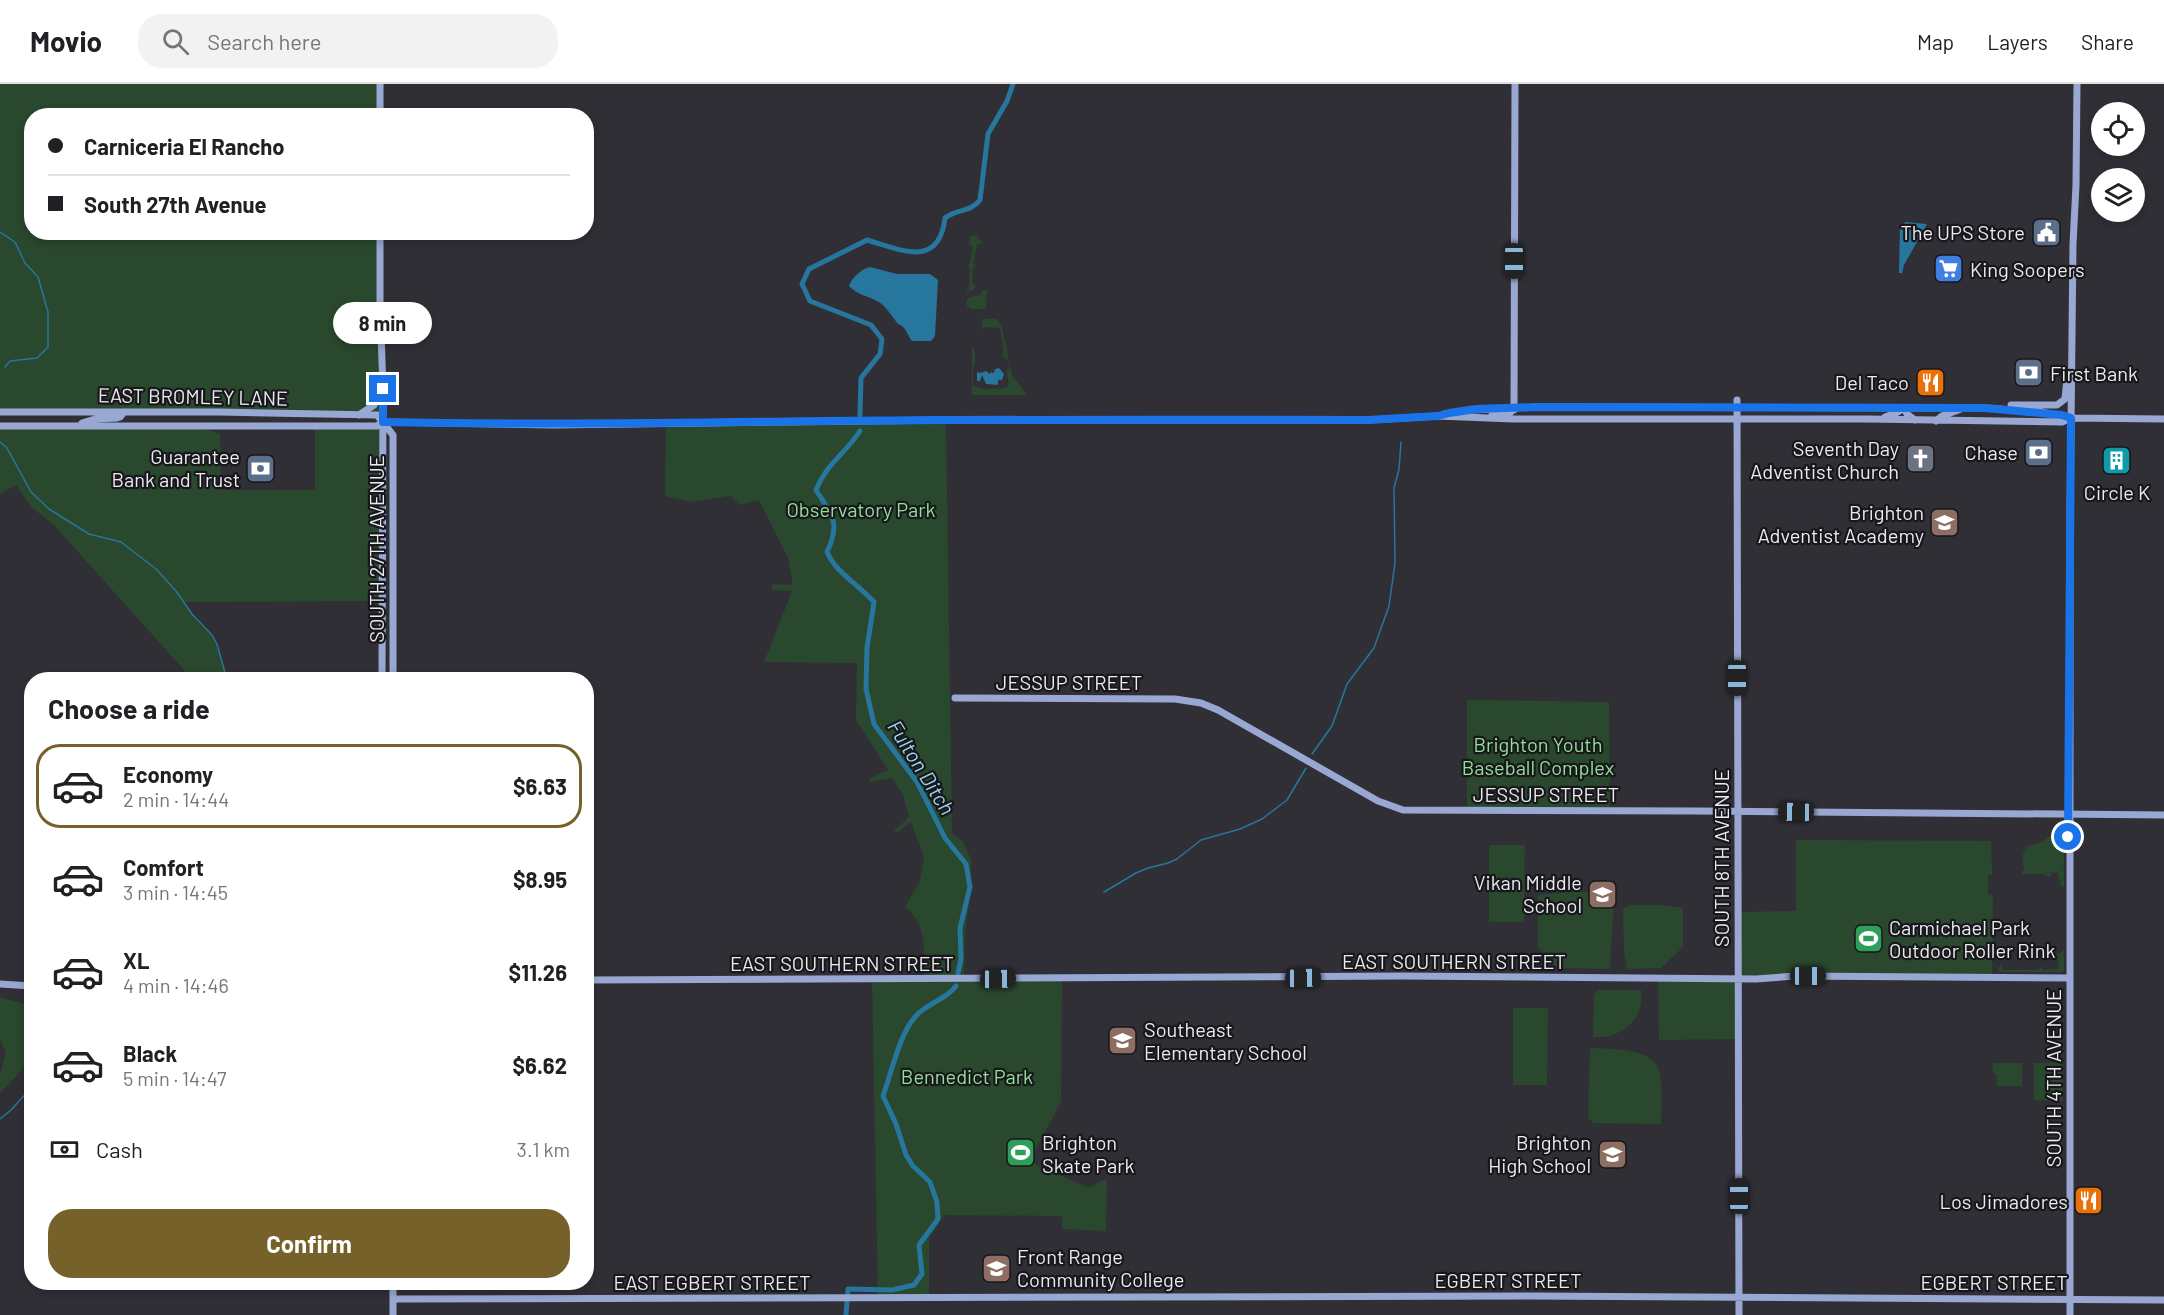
<!DOCTYPE html>
<meta charset="utf-8">
<style>
:root{--surface:#fff;--page:#f2f2f2;--text:#202124;--muted:#757577;--line:#e0e0e0;--accent:#77612b}
body{margin:0;font-family:Barlow,sans-serif;background:var(--page);color:var(--text);height:100vh;display:flex;flex-direction:column;font-size:22px;white-space:nowrap}
*{box-sizing:border-box;margin:0}
p{font-size:20px;color:var(--muted)}
.icon{flex:none;width:33px;height:33px;fill:none;stroke:currentColor;stroke-width:2;stroke-linecap:round;stroke-linejoin:round}
.map{position:relative;flex:1;overflow:hidden}
.panel{position:absolute;left:24px;top:588px;width:570px;height:618px;display:flex;flex-direction:column;background:var(--surface);border-radius:24px;box-shadow:0 3px 9px #0003}
.panel>*{flex:none}
.guide{position:absolute;left:24px;top:24px;width:570px;height:132px;border-radius:24px;box-shadow:0 3px 9px #0003;display:grid;align-content:center;height:132px;padding:0 24px;background:var(--surface)}
.tools{position:absolute;left:2091px;top:18px;display:grid;gap:12px}
.tools a{display:grid;place-items:center;width:54px;height:54px;border-radius:50%;background:var(--surface);box-shadow:0 3px 9px #0003;font-size:30px}
.end{position:absolute;width:27px;height:27px;margin:-14px;border:8px solid #1a73e8;background:#fff;box-shadow:0 0 0 3px #fff}
.from{border-radius:50%}
.bubble{position:absolute;height:42px;border-radius:21px;background:var(--surface);box-shadow:0 3px 9px #0003;font-size:20px;font-weight:700;line-height:42px;text-align:center}
.car{position:absolute;width:18px;height:36px;margin:-18px -9px;border-radius:8px;box-shadow:0 0 4px 2px #0007;background:linear-gradient(#222 24%,#8ab4d8 0 40%,#222 0 76%,#8ab4d8 0 86%,#222 0)}
.guide b{display:flex;align-items:center;gap:21px;height:57px;font-size:22px}
.guide b+b{border-top:2px solid var(--line)}
.guide i{width:15px;height:15px;background:var(--text)}
ul{padding:0;list-style:none}
li{display:flex;align-items:center;gap:18px;height:84px;margin:0 12px 9px;padding:0 12px;border:3px solid transparent;border-radius:24px}
li div{flex:1}
li b{display:block;font-size:22px}
li em{font-style:normal;font-weight:700}
li.on{border-color:var(--accent)}
li>.icon{width:54px;height:54px;stroke-width:1.5}
h2{padding:0 24px;font-size:27px;line-height:72px}
.pay{display:flex;align-items:center;gap:15px;height:66px;padding:0 24px;font-size:22px}
.pay p{margin-inline-start:auto}
.cta{display:flex;gap:12px;margin-top:auto;padding:12px 24px}
.cta a{flex:1;height:69px;border-radius:24px;background:var(--accent);color:#fff;font-size:24px;font-weight:700;line-height:69px;text-align:center}
header{display:flex;align-items:center;gap:36px;box-sizing:border-box;height:84px;padding:0 30px;background:var(--surface);border-bottom:2px solid var(--line)}
header strong{font-size:28px}
nav{display:flex;gap:33px;margin-inline-start:auto;font-size:21px}
.search{width:420px;height:54px;background:var(--page);display:flex;align-items:center;gap:15px;box-sizing:border-box;padding:0 21px;border-radius:24px;color:var(--muted);font-size:22px}
.map>svg:first-child{display:block}
</style>
<header>
<strong>Movio</strong>
<div class="search"><svg class="icon" aria-label="search" viewBox="0 0 24 24"><circle cx="10" cy="10" r="6"/><path d="M15 15l6 6"/></svg>Search here</div>
<nav><a>Map</a><a>Layers</a><a>Share</a></nav>
</header>
<div class="map">
<svg width="2164" height="1231" viewBox="0 0 2164 1231">
<rect width="100%" height="100%" fill="#302f36"/>
<path fill="#2a482d" d="M0,0H380L379,31L32,32V148L381,149L383,324V499L378,517L184,518C191,531 203,539 212,551C220,563 223,581 227,595H192L53,440L32,424L16,401L0,410V342H175C189,345 206,344 220,350L221,406H315V343L377,342L383,338L374,329L359,331L227,328H0Z
M976,151L981,157V160H977L973,180L977,182L973,183L972,200L976,202L973,206L966,208V206L969,205L970,183L966,181L970,180L973,162L969,160L971,152Z
M987,206L986,225H971L967,222L966,217L969,213L981,211L982,207Z
M982,235H997L1002,243L1012,291L1027,311H972V263L973,262L975,269V281L973,282V301L982,305L1006,304L1009,300L1006,287L1010,284L1008,276L1002,272C1006,262 1000,255 1000,244L983,243L982,251Z
M946,336L952,749L963,758L971,775V801L965,852L964,895H1062L1061,1018L1033,1071L1032,1077L1038,1082L1087,1103C1095,1103 1099,1096 1107,1095L1106,1147L1062,1145V1132L944,1131L929,1155V1215H878L872,895L924,894C924,868 928,841 905,823L920,797L924,773L911,738L897,749L894,747L909,733L903,711L892,694L870,698V694L888,686L856,636L857,579L764,578L792,507L772,506V500L793,501L788,474L759,416L739,421L731,412L691,418L665,412L666,340Z
M1467,616L1609,618L1610,726H1467Z
M2058,749H2064V784L2061,787L2064,786V804L2060,800L2061,796L2058,794V788L2045,789H2052L2050,793L2043,790H2022L2023,785H2025C2021,779 2022,768 2027,762L2042,758L2051,751L2056,753Z
M1796,756L1991,757L1992,791H1988V810L1993,811L1992,893L1739,895V955L1659,956L1658,894L1738,895V828L1796,827Z
M1489,761H1525L1524,838H1489Z
M1569,808H1608L1614,814L1610,885L1558,884L1538,863V811Z
M1629,821H1661L1683,824V863L1661,884L1627,885L1624,869L1623,825Z
M2064,866V886L2063,888H2000L1998,884L2002,880L2003,886H2037L2041,883L2043,886L2058,885L2059,883L2057,871Z
M1599,906H1641C1646,935 1620,956 1593,953L1594,910Z
M0,913L32,922L31,976L0,1009V990L6,968L0,956Z
M1513,924H1548L1547,1001H1513Z
M1590,964C1609,965 1653,963 1659,987C1663,999 1661,1026 1661,1040L1594,1039L1588,1034Z
M1992,979H2022V1002H1997V992L1993,988Z
M2034,979H2059L2063,983L2062,1017L2034,1016Z"/>
<path fill="#26769d" d="M1906,138L1927,140L1904,181L1902,189H1899L1900,142Z
M870,183L897,190H930L938,196L935,252L931,257H912C907,251 906,242 898,240C892,232 887,224 879,218C869,212 857,211 849,202C852,193 862,185 870,183Z
M999,284L1004,290L1002,296H998V301L986,300L982,291L980,297H977V288L981,289L986,287L990,290L991,288L994,289L995,285Z"/>
<g fill="none" stroke-linecap="round" stroke-linejoin="round">
<path stroke="#26769d" stroke-width="1.5" d="M0,148L15,158L25,179L38,193L48,228V263L37,274L10,277L5,283
M0,358L7,364L31,408L49,425L89,450L121,458L156,485L176,507L192,530L212,551L217,560L227,596
M1312,670L1332,642L1347,600L1374,564L1389,522L1395,479L1394,404L1399,385L1401,358
M1104,808L1136,789L1148,784L1168,779L1177,775L1201,756L1240,745L1262,735L1287,716L1306,684
M0,1035L11,1026L32,1003"/>
<path stroke="#26769d" stroke-width="5" d="M860,331L861,294L880,270L882,255L871,241L810,217L802,200L809,185L867,156C901,166 939,185 945,134C956,125 971,128 980,116L988,50L1007,17L1013,0
M860,347C845,370 826,380 816,406C832,432 841,438 827,468C836,489 859,501 874,518L867,564L866,605L874,640L917,698L945,754L966,780L970,803L960,844L961,875L958,889
M846,1231L848,1205L892,1206L914,1201L922,1190L919,1161L938,1135L937,1118L930,1098L913,1082L906,1071L896,1040L883,1012C891,990 900,949 915,933C926,919 945,917 956,902"/>
<path stroke="#98a8d3" stroke-width="7" d="M380,0V32
M380,148V222L383,305L382,596
M1737,316L1739,1231
M2011,321H2057L2065,315L2067,294L2072,288
M1514,326L1515,0
M0,328H220L377,331L393,351V596
M1445,330L1472,326L1540,323L1985,324L2041,328L2071,334L2164,335
M359,331L374,321L382,307
M1492,331L1510,329L1514,324
M1885,333L1896,329L1904,324L1907,330L1915,336
M1936,337L1942,332L1961,325
M82,339L95,335L117,334L120,333L124,328
M0,342H377L383,338L553,341L946,336H1368L1438,332L1513,335H1867L2062,338L2071,334
M955,614L1175,615L1201,619L1218,626L1378,717L1403,726L1697,727L2164,731
M586,896L1403,892L1756,895L1795,892L2069,894
M0,900L32,902
M393,1198V1231
M393,1215L1530,1212L2164,1216
M2070,1231V433L2073,160L2076,101L2077,0"/>
</g>
<g fill="none" stroke-linecap="round" stroke-linejoin="round">
<path stroke="#1a73e8" stroke-width="8" d="M383,305V338C571,342 759,337 947,336C1087,335 1228,336 1368,336L1438,332L1449,329L1476,325L1536,323L1985,324L2062,331L2071,334L2068,753"/>
</g>
<defs>
<symbol id="civic-square" viewBox="-11 -11 22 22"><rect x="-9" y="-9" width="18" height="18" rx="4" fill="#5c6f8a" stroke="#18171b"/><path d="M-.6-6.5H3V-4.5H.6V-3L4-1V1h2V6H-6V1h2V-1L-.6-3ZM-1.2 2.5V6h2.4V2.5Z" fill="#fff"/></symbol>
<symbol id="supermarket-square" viewBox="-11 -11 22 22"><rect x="-9" y="-9" width="18" height="18" rx="4" fill="#3f7fe0" stroke="#18171b"/><path d="M-6-5.5h2.5l.6 2H6L4.5 2H-2.5L-4.4-4H-6ZM-1.5 3.2a1.3 1.3 0 1 0 .1 0ZM3 3.2a1.3 1.3 0 1 0 .1 0Z" fill="#fff"/></symbol>
<symbol id="bank-square" viewBox="-11 -11 22 22"><rect x="-9" y="-9" width="18" height="18" rx="4" fill="#5c6f8a" stroke="#18171b"/><path d="M-6-4H6V4H-6ZM0-2.3a2.3 2.3 0 1 0 0 4.6a2.3 2.3 0 1 0 0-4.6Z" fill="#fff"/></symbol>
<symbol id="restaurant-square" viewBox="-11 -11 22 22"><rect x="-9" y="-9" width="18" height="18" rx="4" fill="#e8710a" stroke="#18171b"/><path d="M-5-6h1v4h1v-4h1v4h1v-4h1v5L-1.5 .5V6h-2V.5L-5-1ZM5-6V6H3V1.5H1.5Q1.5-4 5-6Z" fill="#fff"/></symbol>
<symbol id="church-square" viewBox="-11 -11 22 22"><rect x="-9" y="-9" width="18" height="18" rx="4" fill="#6b7280" stroke="#18171b"/><path d="M-1.2-6h2.4v3.5h3.3v2.4h-3.3V6h-2.4V-.1h-3.3v-2.4h3.3Z" fill="#fff"/></symbol>
<symbol id="building-square" viewBox="-11 -11 22 22"><rect x="-9" y="-9" width="18" height="18" rx="4" fill="#0f9aa8" stroke="#18171b"/><path d="M-4-6H4V6H1V3H-1V6H-4ZM-2.5-4.3h1.7v1.8h-1.7ZM.8-4.3h1.7v1.8H.8ZM-2.5-1h1.7V.8h-1.7ZM.8-1h1.7V.8H.8Z" fill="#fff"/></symbol>
<symbol id="school-square" viewBox="-11 -11 22 22"><rect x="-9" y="-9" width="18" height="18" rx="4" fill="#8d6e63" stroke="#18171b"/><path d="M0-5L7-2L0 1L-7-2ZM-4 1L0 2.5L4 1V4Q0 6-4 4Z" fill="#fff"/></symbol>
<symbol id="stadium-square" viewBox="-11 -11 22 22"><rect x="-9" y="-9" width="18" height="18" rx="4" fill="#2e9e5b" stroke="#18171b"/><path d="M0-5a6.5 5 0 1 0 0 10a6.5 5 0 1 0 0-10ZM-3.5-1.8h7v3.6h-7Z" fill="#fff"/></symbol>
<symbol id="university-square" viewBox="-11 -11 22 22"><rect x="-9" y="-9" width="18" height="18" rx="4" fill="#8d6e63" stroke="#18171b"/><path d="M0-5L7-2L0 1L-7-2ZM-4 1L0 2.5L4 1V4Q0 6-4 4Z" fill="#fff"/></symbol>
</defs>
<g fill-rule="evenodd">
<use href="#civic-square" x="2030" y="132" width="33" height="33"/>
<use href="#supermarket-square" x="1932" y="168" width="33" height="33"/>
<use href="#bank-square" x="2012" y="272" width="33" height="33"/>
<use href="#restaurant-square" x="1914" y="282" width="33" height="33"/>
<use href="#bank-square" x="2022" y="352" width="33" height="33"/>
<use href="#church-square" x="1904" y="358" width="33" height="33"/>
<use href="#building-square" x="2100" y="360" width="33" height="33"/>
<use href="#bank-square" x="244" y="368" width="33" height="33"/>
<use href="#school-square" x="1928" y="422" width="33" height="33"/>
<use href="#school-square" x="1586" y="794" width="33" height="33"/>
<use href="#stadium-square" x="1852" y="838" width="33" height="33"/>
<use href="#school-square" x="1106" y="940" width="33" height="33"/>
<use href="#stadium-square" x="1004" y="1052" width="33" height="33"/>
<use href="#school-square" x="1596" y="1054" width="33" height="33"/>
<use href="#restaurant-square" x="2072" y="1100" width="33" height="33"/>
<use href="#university-square" x="980" y="1168" width="33" height="33"/>
</g>
<g text-anchor="middle" dominant-baseline="central" stroke-width="4.5" stroke-linejoin="round" paint-order="stroke">
<g font-size="20" fill="#ebeaef" stroke="#18171b" text-anchor="end">
<text x="2025" y="148">The UPS Store</text>
<text x="1970" y="185" text-anchor="start">King Soopers</text>
<text x="2050" y="289" text-anchor="start">First Bank</text>
<text x="1909" y="298">Del Taco</text>
<text x="1899" y="364">Seventh Day<tspan x="1899" dy="23">Adventist Church</tspan></text>
<text x="2018" y="368">Chase</text>
<text x="240" y="372">Guarantee<tspan x="240" dy="23">Bank and Trust</tspan></text>
<text x="2117" y="408" text-anchor="middle">Circle K</text>
<text x="1924" y="428">Brighton<tspan x="1924" dy="23">Adventist Academy</tspan></text>
<text x="1582" y="798">Vikan Middle<tspan x="1582" dy="23">School</tspan></text>
<text x="1889" y="843" text-anchor="start">Carmichael Park<tspan x="1889" dy="23">Outdoor Roller Rink</tspan></text>
<text x="1144" y="945" text-anchor="start">Southeast<tspan x="1144" dy="23">Elementary School</tspan></text>
<text x="1042" y="1058" text-anchor="start">Brighton<tspan x="1042" dy="23">Skate Park</tspan></text>
<text x="1591" y="1058">Brighton<tspan x="1591" dy="23">High School</tspan></text>
<text x="2068" y="1117">Los Jimadores</text>
<text x="1017" y="1172" text-anchor="start">Front Range<tspan x="1017" dy="23">Community College</tspan></text>
</g>
<g font-size="20" fill="#ebeaef" stroke="#18171b">
<text transform="translate(193 312) rotate(1)">EAST BROMLEY LANE</text>
<text transform="translate(376 465) rotate(-90)">SOUTH 27TH AVENUE</text>
<text x="1069" y="598">JESSUP STREET</text>
<text x="1546" y="710">JESSUP STREET</text>
<text transform="translate(1721 774) rotate(-90)">SOUTH 8TH AVENUE</text>
<text x="1454" y="877">EAST SOUTHERN STREET</text>
<text x="842" y="879">EAST SOUTHERN STREET</text>
<text transform="translate(2053 994) rotate(-90)">SOUTH 4TH AVENUE</text>
<text x="1508" y="1196">EGBERT STREET</text>
<text x="712" y="1198">EAST EGBERT STREET</text>
<text x="1994" y="1198">EGBERT STREET</text>
</g>
<g font-size="20" fill="#92e098" stroke="#18171b">
<text x="861" y="425">Observatory Park</text>
<text x="1538" y="660">Brighton Youth<tspan x="1538" dy="23">Baseball Complex</tspan></text>
<text x="967" y="992">Bennedict Park</text>
</g>
<g font-size="21" font-style="italic" fill="#9ad5f6" stroke="#18171b">
<text transform="translate(922 683) rotate(58)">Fulton Ditch</text>
</g>
</g>
</svg>
<div class="tools">
<a><svg class="icon" aria-label="locate" viewBox="0 0 24 24"><circle cx="12" cy="12" r="6"/><path d="M12 2v4M12 18v4M2 12h4M18 12h4"/></svg></a>
<a><svg class="icon" aria-label="layers" viewBox="0 0 24 24"><path d="M12 4l9 5-9 5-9-5zM3 14l9 5 9-5"/></svg></a>
</div>
<i class="end from" style="left:2068px;top:753px"></i>
<i class="end" style="left:383px;top:305px"></i>
<div class="bubble" style="left:333px;top:218px;width:99px">8 min</div>
<i class="car" style="left:1514px;top:177px;rotate:180deg"></i>
<i class="car" style="left:1737px;top:594px;rotate:180deg"></i>
<i class="car" style="left:1796px;top:728px;rotate:271deg"></i>
<i class="car" style="left:1808px;top:892px;rotate:90deg"></i>
<i class="car" style="left:1303px;top:894px;rotate:89deg"></i>
<i class="car" style="left:998px;top:895px;rotate:89deg"></i>
<i class="car" style="left:1739px;top:1112px;rotate:0deg"></i>
<div class="guide">
<b><i class="from"></i>Carniceria El Rancho</b>
<b><i></i>South 27th Avenue</b>
</div>
<section class="panel">
<h2>Choose a ride</h2>
<ul>
<li class="on"><svg class="icon" aria-label="car" viewBox="0 0 24 24"><path d="M5 17H2v-5l4-1 3-4h7l3 4 3 1v5h-3M9 17h6M6 11h13"/><circle cx="7" cy="17" r="2"/><circle cx="17" cy="17" r="2"/></svg><div><b>Economy</b><p>2 min · 14:44</p></div><em>$6.63</em></li>
<li><svg class="icon" aria-label="car" viewBox="0 0 24 24"><path d="M5 17H2v-5l4-1 3-4h7l3 4 3 1v5h-3M9 17h6M6 11h13"/><circle cx="7" cy="17" r="2"/><circle cx="17" cy="17" r="2"/></svg><div><b>Comfort</b><p>3 min · 14:45</p></div><em>$8.95</em></li>
<li><svg class="icon" aria-label="car" viewBox="0 0 24 24"><path d="M5 17H2v-5l4-1 3-4h7l3 4 3 1v5h-3M9 17h6M6 11h13"/><circle cx="7" cy="17" r="2"/><circle cx="17" cy="17" r="2"/></svg><div><b>XL</b><p>4 min · 14:46</p></div><em>$11.26</em></li>
<li><svg class="icon" aria-label="car" viewBox="0 0 24 24"><path d="M5 17H2v-5l4-1 3-4h7l3 4 3 1v5h-3M9 17h6M6 11h13"/><circle cx="7" cy="17" r="2"/><circle cx="17" cy="17" r="2"/></svg><div><b>Black</b><p>5 min · 14:47</p></div><em>$6.62</em></li>
</ul>
<div class="pay"><svg class="icon" aria-label="cash" viewBox="0 0 24 24"><path d="M3 7h18v10H3z"/><circle cx="12" cy="12" r="2"/></svg>Cash<p>3.1 km</p></div>
<div class="cta"><a>Confirm</a></div>
</section>
</div>
